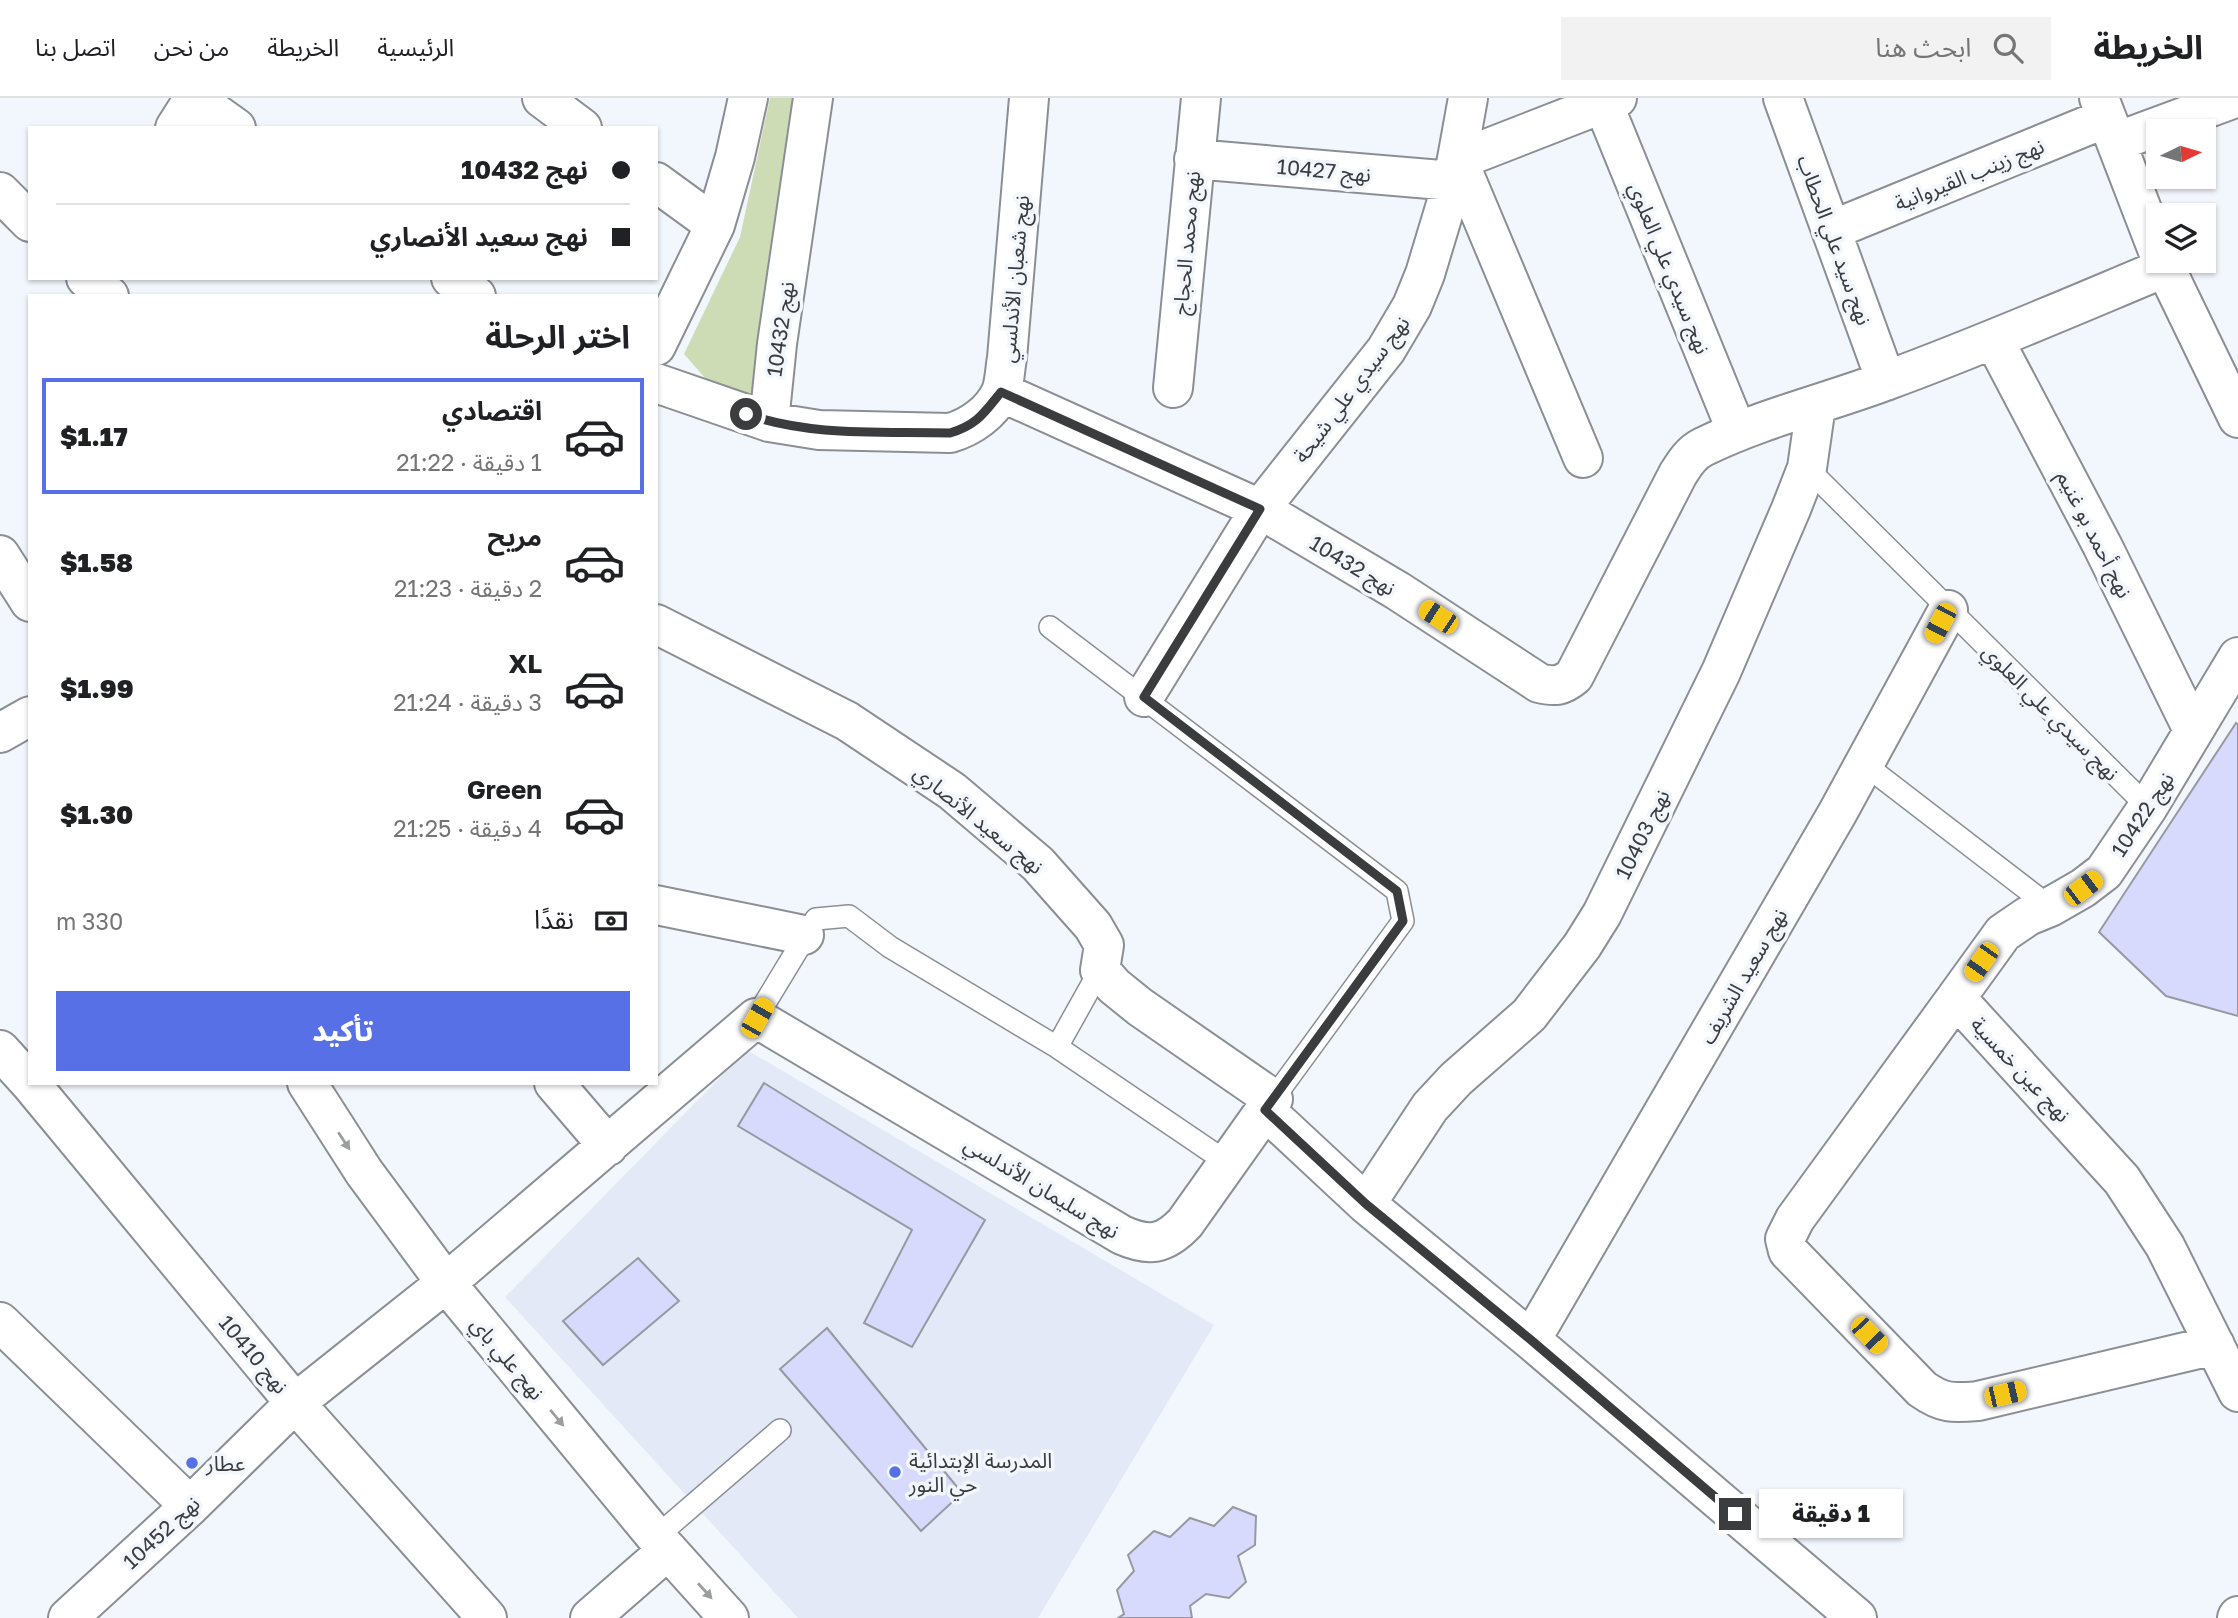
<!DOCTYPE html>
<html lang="ar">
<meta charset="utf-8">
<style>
:root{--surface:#fff;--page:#f2f2f2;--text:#202124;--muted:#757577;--line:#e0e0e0;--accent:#5770e6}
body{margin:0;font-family:"Golos Text","Noto Sans Arabic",sans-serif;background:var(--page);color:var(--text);direction:rtl;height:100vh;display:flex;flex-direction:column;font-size:26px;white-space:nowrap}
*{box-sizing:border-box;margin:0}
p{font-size:23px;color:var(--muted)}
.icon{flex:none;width:38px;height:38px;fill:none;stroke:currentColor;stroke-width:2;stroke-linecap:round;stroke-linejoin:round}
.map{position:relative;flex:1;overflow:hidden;direction:ltr}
.panel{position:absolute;left:28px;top:196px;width:630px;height:791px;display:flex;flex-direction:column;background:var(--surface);border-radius:0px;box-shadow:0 2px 5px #0004;direction:rtl}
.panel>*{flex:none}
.banner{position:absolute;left:28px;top:28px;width:630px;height:154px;border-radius:0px;box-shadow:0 2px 5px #0004;direction:rtl;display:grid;align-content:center;height:154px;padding:0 28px;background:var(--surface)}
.needle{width:46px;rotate:85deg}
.controls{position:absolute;left:2146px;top:21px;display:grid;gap:14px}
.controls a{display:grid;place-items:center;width:70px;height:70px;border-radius:0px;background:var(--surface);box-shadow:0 2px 5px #0004;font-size:35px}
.end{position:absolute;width:32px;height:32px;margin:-16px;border:9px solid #3a3c3e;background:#fff;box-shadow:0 0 0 4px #fff}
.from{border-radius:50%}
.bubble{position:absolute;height:49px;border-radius:0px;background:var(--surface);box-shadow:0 2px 5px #0004;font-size:23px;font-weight:800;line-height:49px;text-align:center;direction:rtl}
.car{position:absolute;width:21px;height:42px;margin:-21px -10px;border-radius:9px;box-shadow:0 0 5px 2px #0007;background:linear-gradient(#f5c518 24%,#345 0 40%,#f5c518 0 76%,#345 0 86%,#f5c518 0)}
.banner b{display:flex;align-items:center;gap:24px;height:66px;font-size:26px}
.banner b+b{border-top:2px solid var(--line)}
.banner i{width:18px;height:18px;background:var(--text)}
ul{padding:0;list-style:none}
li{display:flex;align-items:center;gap:21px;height:116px;margin:0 14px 10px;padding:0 14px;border:4px solid transparent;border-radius:0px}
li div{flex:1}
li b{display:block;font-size:26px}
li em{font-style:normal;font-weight:800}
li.current{border-color:var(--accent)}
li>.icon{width:63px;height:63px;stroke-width:1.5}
h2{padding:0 28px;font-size:32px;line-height:84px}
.pay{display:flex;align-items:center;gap:18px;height:77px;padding:0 28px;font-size:26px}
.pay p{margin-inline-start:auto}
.button{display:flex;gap:14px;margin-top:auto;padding:14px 28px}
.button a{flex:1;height:80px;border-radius:0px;background:var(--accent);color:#fff;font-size:28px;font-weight:800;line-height:80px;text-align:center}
header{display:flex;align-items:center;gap:42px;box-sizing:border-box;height:98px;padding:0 35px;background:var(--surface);border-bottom:2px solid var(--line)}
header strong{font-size:33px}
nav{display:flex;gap:38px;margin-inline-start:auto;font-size:24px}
.search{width:490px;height:63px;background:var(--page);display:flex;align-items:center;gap:18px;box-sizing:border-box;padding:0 24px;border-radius:0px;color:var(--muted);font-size:26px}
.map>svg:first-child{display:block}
</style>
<header>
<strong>الخريطة</strong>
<div class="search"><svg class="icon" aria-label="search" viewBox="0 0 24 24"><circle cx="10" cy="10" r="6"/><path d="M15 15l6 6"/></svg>ابحث هنا</div>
<nav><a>الرئيسية</a><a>الخريطة</a><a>من نحن</a><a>اتصل بنا</a></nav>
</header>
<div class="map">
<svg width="2238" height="1520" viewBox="0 0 2238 1520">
<rect width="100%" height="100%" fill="#f2f6fd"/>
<path fill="#e3e9f7" d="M747,952L1214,1227L1038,1520H798L505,1199Z"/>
<path fill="#cedcb6" d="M770,0H804L760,310L719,296L684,256L740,139Z"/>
<path fill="#d7dafd" stroke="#9899a0" stroke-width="2" d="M2236,625L2238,626V918L2166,898L2099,834Z
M764,985L985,1122L912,1249L864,1225L912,1132L738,1028Z
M638,1160L679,1203L603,1267L563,1223Z
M827,1230L962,1395L921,1433L780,1271Z
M1233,1409L1256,1418L1255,1447L1238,1458L1246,1484L1229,1500L1206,1496L1190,1508L1192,1520H1118L1124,1516L1117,1492L1134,1473L1128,1457L1154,1433L1170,1439L1190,1420L1214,1428Z"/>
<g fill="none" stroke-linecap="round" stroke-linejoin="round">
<defs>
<path id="lane" d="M1807,370L2148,709
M1050,529L1397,793L1403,823L1273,1001
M1864,666L2050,809
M1100,872L1057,949L1228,1065
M756,920L816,821L849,818L890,849L1057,949
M656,1439L780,1332"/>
<path id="street" d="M194,0L236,30
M542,0L582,30
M813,0L777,246L769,324L819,332L950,335C971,329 992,314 1001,294C1005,284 1005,270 1007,260L1029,0
M1783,0L1886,283
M2099,0L2158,153
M1603,5L1737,334
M175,30L194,0
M2116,44L2235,0
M1194,61L1453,83
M656,84L715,127
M0,94L30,124
M1832,132L2106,20
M2162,163L2238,320
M86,180L109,198
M451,180L476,198
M1994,242L2102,447L2193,632
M656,248L715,127L735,59L748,0
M656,285L769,324
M1173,290L1201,0
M1001,294L1260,411L1398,493L1539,585C1555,589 1562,588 1574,578L1678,376C1685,365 1691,355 1703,349C1762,320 1827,305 1888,282C1981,248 2073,208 2164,170
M1583,360L1458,62L1617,0
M0,457L30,504
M1144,599L1260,411L1386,252L1412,208L1425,176L1453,83L1468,0
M0,635L30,618
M656,807L804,837
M1956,900L2003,835L2028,818L2050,809L2083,790L2104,774L2148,709L2238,559
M0,952L30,985
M30,985L295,1305L487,1520
M307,985L364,1074L446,1185L656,1439L729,1520
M554,985L608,1048
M1265,1012L1366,1106L1531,1242L1857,1520
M1366,1106L1430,1009L1456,981L1529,917L1582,848L1602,816L1721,574L1791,411L1807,370L1816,307
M0,1224L190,1408
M1531,1242L1838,714L1948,512
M2215,1247L1978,1303C1953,1305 1943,1306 1922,1291L1788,1153L1785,1141L1795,1121L1956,900L2122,1082L2165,1148L2238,1294
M68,1520L190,1408L295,1305L446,1185L756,920L1122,1137C1149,1149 1164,1147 1185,1125L1273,1001L1140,909L1114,888L1100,872L1104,847L1093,828L1038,766L952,693L847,623L656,526
M590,1520L668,1452
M2237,1520L2238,1518"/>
</defs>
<use href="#lane" stroke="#8b8f95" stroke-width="24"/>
<use href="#street" stroke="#8b8f95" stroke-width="42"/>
<use href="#lane" stroke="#fff" stroke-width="21"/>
<use href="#street" stroke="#fff" stroke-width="38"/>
</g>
<defs><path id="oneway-solid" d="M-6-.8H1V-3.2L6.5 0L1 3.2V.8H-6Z" transform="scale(1.75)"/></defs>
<g fill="#9c9e9e">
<use href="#oneway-solid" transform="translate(344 1043) rotate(57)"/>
<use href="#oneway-solid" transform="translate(557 1320) rotate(50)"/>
<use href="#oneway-solid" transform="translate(705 1493) rotate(48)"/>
</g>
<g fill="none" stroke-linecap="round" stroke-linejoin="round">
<path stroke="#3a3c3e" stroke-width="9" d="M746,316C812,339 882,333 950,335C977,327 984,315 1001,294L1260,411L1144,599L1397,793L1403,823L1265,1012L1366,1106L1531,1242L1735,1416"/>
</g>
<g fill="#5770e6" stroke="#f2f6fd" stroke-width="2.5">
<circle cx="192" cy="1365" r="7"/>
<circle cx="895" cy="1374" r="7"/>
</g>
<g text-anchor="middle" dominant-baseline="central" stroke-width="7" stroke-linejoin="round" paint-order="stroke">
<g font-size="21" fill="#3a3c3e" stroke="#f2f6fd">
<text transform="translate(1324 72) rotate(5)">نهج 10427</text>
<text transform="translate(1969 76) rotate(-22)">نهج زينب القيروانية</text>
<text transform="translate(1835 142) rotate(70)">نهج سيد علي الحطاب</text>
<text transform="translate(1186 145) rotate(-85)">نهج محمد الحجاج</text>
<text transform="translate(1670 170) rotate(68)">نهج سيدي علي العلوي</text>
<text transform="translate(1014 181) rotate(-85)">نهج شعبان الأندلسي</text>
<text transform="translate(780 231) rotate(-82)">نهج 10432</text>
<text transform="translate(1351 291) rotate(-53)">نهج سيدي علي شيحة</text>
<text transform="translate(2095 436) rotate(63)">نهج أحمد بو غنيم</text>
<text transform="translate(1353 467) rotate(31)">نهج 10432</text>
<text transform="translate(2051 614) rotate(45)">نهج سيدي علي العلوي</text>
<text transform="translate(2142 716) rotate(-57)">نهج 10422</text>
<text transform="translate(979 721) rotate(39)">نهج سعيد الأنصاري</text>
<text transform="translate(1642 736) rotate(-64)">نهج 10403</text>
<text transform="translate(1743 878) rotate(-60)">نهج سعيد الشريف</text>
<text transform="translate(2021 971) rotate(47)">نهج عين خمسية</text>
<text transform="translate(1042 1089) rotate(31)">نهج سليمان الأندلسي</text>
<text transform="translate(254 1256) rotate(50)">نهج 10410</text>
<text transform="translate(508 1260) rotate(50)">نهج علي باي</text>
<text transform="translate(161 1434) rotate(-43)">نهج 10452</text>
</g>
<g font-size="21" fill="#3a3c3e" stroke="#f2f6fd" text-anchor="start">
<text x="909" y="1362">المدرسة الإبتدائية<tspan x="909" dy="24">حي النور</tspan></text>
<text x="206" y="1365">عطار</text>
</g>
</g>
</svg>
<div class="controls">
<a><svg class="needle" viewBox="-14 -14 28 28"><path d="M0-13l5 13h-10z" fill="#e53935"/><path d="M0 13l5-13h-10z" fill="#757577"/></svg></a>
<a><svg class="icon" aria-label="layers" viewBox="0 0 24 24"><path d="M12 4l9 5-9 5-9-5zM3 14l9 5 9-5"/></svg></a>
</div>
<i class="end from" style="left:746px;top:316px"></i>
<i class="end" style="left:1735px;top:1416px"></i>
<div class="bubble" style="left:1759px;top:1391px;width:144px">1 دقيقة</div>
<i class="car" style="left:1438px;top:519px;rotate:303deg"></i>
<i class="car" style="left:1940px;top:525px;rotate:208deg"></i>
<i class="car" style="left:2083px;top:790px;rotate:53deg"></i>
<i class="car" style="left:1981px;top:864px;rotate:215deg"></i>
<i class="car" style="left:757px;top:920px;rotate:30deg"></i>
<i class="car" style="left:1869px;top:1237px;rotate:136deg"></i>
<i class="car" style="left:2005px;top:1296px;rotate:77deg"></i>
<div class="banner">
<b><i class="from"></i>نهج 10432</b>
<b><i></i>نهج سعيد الأنصاري</b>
</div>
<section class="panel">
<h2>اختر الرحلة</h2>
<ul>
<li class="current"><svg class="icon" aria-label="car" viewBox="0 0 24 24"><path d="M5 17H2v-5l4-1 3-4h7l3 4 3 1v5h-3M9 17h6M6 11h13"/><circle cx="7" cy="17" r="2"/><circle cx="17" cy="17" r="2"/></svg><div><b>اقتصادي</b><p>1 دقيقة · 21:22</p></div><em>$1.17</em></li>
<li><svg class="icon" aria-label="car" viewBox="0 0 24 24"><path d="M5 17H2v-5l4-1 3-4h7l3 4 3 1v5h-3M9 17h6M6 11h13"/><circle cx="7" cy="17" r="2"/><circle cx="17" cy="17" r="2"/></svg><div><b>مريح</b><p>2 دقيقة · 21:23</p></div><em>$1.58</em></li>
<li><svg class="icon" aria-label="car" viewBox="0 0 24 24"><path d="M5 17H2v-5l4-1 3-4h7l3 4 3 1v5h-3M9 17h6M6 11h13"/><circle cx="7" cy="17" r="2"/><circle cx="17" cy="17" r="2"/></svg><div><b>XL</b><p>3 دقيقة · 21:24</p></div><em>$1.99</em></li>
<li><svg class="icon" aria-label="car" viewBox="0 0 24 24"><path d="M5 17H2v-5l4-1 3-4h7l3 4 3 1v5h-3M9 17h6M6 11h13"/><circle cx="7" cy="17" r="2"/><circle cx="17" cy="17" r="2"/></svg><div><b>Green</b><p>4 دقيقة · 21:25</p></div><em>$1.30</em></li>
</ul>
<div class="pay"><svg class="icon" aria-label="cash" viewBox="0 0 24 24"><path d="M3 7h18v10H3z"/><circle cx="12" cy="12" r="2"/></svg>نقدًا<p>330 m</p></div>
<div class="button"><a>تأكيد</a></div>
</section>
</div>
